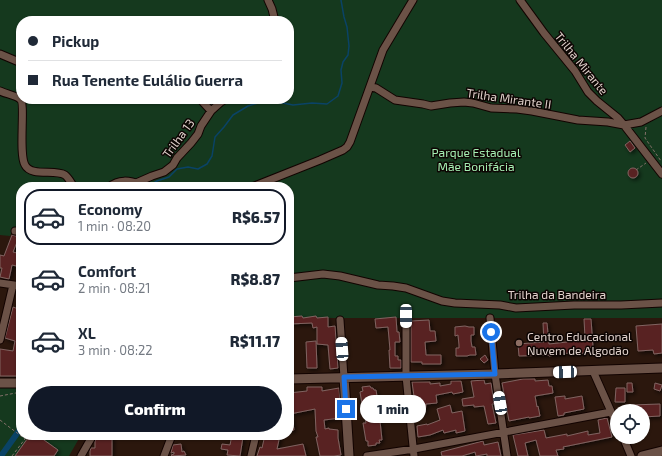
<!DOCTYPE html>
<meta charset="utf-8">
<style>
:root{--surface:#fff;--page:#f2f2f3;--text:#1f2937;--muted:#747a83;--line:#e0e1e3;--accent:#111827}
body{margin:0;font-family:"Exo 2",sans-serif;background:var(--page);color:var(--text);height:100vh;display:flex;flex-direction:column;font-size:15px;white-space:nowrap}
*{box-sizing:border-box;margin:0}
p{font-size:13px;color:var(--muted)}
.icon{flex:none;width:22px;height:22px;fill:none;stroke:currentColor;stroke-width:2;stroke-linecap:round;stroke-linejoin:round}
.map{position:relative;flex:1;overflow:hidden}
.sheet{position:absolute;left:16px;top:182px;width:278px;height:258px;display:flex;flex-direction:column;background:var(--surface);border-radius:16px;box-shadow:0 1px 3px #0004}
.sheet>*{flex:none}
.top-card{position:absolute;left:16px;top:16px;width:278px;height:88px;border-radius:16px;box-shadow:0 1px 3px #0004;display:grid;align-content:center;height:88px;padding:0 12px;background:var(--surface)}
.buttons{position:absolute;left:610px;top:404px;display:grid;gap:8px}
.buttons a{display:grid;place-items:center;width:40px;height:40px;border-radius:50%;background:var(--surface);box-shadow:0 1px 3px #0004;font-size:20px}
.end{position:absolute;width:18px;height:18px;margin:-9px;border:5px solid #1a73e8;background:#fff;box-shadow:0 0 0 2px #fff}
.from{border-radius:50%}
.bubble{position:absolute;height:28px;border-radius:14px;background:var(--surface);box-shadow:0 1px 3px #0004;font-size:13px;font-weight:800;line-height:28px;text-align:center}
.car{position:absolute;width:12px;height:24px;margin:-12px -6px;border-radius:5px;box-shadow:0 0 3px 1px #0007;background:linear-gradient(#fff 24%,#345 0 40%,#fff 0 76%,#345 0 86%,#fff 0)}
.top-card b{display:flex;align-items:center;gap:14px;height:38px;font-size:15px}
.top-card b+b{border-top:1px solid var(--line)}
.top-card i{width:10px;height:10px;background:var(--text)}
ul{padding:7px 0 0;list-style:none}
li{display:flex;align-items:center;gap:12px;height:56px;margin:0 8px 6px;padding:0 4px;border:2px solid transparent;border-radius:16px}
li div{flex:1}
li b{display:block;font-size:15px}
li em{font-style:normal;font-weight:800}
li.on{border-color:var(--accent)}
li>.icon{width:36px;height:36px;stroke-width:1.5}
.primary-button{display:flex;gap:8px;margin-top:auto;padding:8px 12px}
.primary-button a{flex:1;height:46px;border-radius:24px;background:var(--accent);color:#fff;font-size:16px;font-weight:800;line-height:46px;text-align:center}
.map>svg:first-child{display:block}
</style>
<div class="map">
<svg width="662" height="456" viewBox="0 0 662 456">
<defs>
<filter id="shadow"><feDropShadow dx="2" dy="2" stdDeviation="2" flood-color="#0009"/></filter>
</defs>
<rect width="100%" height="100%" fill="#2b170d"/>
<path fill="#15391e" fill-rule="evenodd" d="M0,0H662V318H289V187H21V228H13L10,236L0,235ZM21,21H289V99H21Z
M21,387V435H81L69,456H0V388Z"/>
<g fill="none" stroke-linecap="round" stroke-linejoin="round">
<path stroke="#0a4366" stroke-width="1.5" d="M147,187L157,181L169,177L177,169L188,167L198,169L207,164L212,156L215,137L224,127L233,115L248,106L261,102L273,101L293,105L312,103L327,104L338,96L342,83L341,70L343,62L348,55L349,46L347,27L344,17L341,0"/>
<path stroke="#0a4366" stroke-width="6" d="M1,456L21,428"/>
</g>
<path fill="#582220" stroke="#806361" filter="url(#shadow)" d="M630,141L635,148L630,152L625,145Z
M628 173a5 5 0 1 1 10 0a5 5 0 1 1-10 0Z
M12,235L19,237L13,252L21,254V267L12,265L9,279L0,277L2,268H0V255L4,256Z
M13,307L21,310V376H0V349L13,351L15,341L5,338Z
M302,316L303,318L316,316L317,318L328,317V327L335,326L338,368L330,369L328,345L317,344V327L313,328L312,323L289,324V317Z
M396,317L397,332H399L400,342H395V356H398V360H401V368H390L389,350H390L388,327L376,328L375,319Z
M584,319H591L593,347L585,348V353L568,354V353L549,356V355L519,356L518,344L544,342L543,323H547L549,344L567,342V338L585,337Z
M429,320L430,331H435L436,341L425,342L426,355H441V364H422V362H411V321Z
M662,324V353L654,354L653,350L638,351L636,326Z
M465,326L469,327H474V335H471V341L472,347H475L476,355H470L467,356H456V348H459V345L458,335L455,336V327Z
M316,341L317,368H307L306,342Z
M485,355L488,360L484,363L480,359Z
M523,379H535V381L548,380L549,386H552L553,393L535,396L537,407L538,406L540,416L529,418V417L509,421L502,383Z
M484,380L485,384L491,383L494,404H492L496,423L488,424L484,406L474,407V405L463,406L462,399L474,397L471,381Z
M451,381H461L463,392L453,394L452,392L437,395H436L437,403L426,404L425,412L414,410V405L416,396H414L412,382H430V384L440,383V386L451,384Z
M627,383H632L633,392H627Z
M655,383L662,385L660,391L654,389Z
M370,386L371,388H373L374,390H376L379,409H376V412H375L377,421H380L382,440H379L380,443H376V445L368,446V441H366L363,423H366L364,410H363L360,392L363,391L362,387Z
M307,387H322V391L339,388L341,418L324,420L325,429L329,428V429L338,430V438L341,455L334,456H320L316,437H318L316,431L315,409L290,414L289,409V408L290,407L289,393L307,391Z
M616,388H625V402H615Z
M565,396V399L582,396L584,409L564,413V415L558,416L555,397Z
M660,404V416L643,417V411H632V405Z
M450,405L452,413L462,411L465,431L456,433V430L444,433L443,430L430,435L418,437L417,426L427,424V425L440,420L437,409Z
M289,417H292L294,430L289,431Z
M607,418L612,437L563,447L564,449L556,450L558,456H540L536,440L525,443L528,456H518L513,435L544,430L546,438L567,434V436L588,431V435L600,433L598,420Z
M30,435H37L58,450L54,456H15Z
M103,435H112V456H90V451L91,448H95V441L97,438H103Z
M232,435L243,437L240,456L227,455L228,450L221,449L222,444L230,445Z
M265,435H280L277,449L303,444L306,456H257L260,447L262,448Z
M483,441L484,445L498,442L501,456H487V454L476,456L475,452L462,456H442L441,452Z
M181,444L182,452L184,451L186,455L172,456L171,455L174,454V452L171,453L173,445Z"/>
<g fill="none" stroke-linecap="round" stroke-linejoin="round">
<defs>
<path id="street" d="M268,0L272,9L275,21
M520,0L544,33L575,71L588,92L597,101L618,118L624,125L662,174
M0,54L19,62H21
M370,87L376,88L395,100L423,104L431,106L450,103L464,102L473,103L491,108L517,109L532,111L578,120L608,122L624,125L641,122L662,111
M0,91C6,94 15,95 20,99C26,103 18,153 25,165C31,177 55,169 65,175C69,178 71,183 74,187
M200,99L211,111
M136,183L152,176L164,172L173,165L177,158L191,143L198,134L201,126L211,111L221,102L226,99
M109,187C119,179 129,180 141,185V187
M252,187L320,160L343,150L347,147L350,142L383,50L413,0
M15,231H21
M289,278L323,274L340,276L378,285L393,286L406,288L442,301L455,303L500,305L516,308L574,305H621L662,303
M0,283L21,286
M406,316V376L414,456
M490,318L495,374L507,456
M340,320L344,377
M0,340L13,285
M593,371L617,425
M623,437L631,456
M81,456L93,435
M164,456L172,435
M251,456L256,435
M367,456L414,449L611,412"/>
<path id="secondary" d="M344,377L349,456
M289,379L495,374L662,368
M0,383H21
M642,456L662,451"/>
</defs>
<use href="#street" stroke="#120300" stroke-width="9"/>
<use href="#secondary" stroke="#120300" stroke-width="11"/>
<path stroke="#827068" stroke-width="1" stroke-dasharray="3 2" stroke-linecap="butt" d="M646,127L645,138L661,161
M636,170L646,163
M0,396L21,392
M0,420L25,439
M65,435L67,440
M12,456L28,435"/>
<use href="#street" stroke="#6b5247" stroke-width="7"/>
<use href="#secondary" stroke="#6b5247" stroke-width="9"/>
</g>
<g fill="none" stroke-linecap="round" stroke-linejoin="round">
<path stroke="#1a73e8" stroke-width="5" d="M346,409L344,377L495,374L491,332"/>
</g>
<circle fill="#8d6e63" stroke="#0d0503" stroke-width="1.5" cx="519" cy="343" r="4"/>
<g text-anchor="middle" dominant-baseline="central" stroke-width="3" stroke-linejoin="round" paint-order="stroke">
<g font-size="12" fill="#e0d1cb" stroke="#0d0503">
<text transform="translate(582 63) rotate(51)">Trilha Mirante</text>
<text transform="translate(509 98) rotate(8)">Trilha Mirante II</text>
<text transform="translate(178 138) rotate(-54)">Trilha 13</text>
<text x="557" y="294">Trilha da Bandeira</text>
</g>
<g font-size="12" fill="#a5efb2" stroke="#0d0503">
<text x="476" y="152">Parque Estadual<tspan x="476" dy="14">Mãe Bonifácia</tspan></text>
</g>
<g font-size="12" fill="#e0d1cb" stroke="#0d0503" text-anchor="start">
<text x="527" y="336">Centro Educacional<tspan x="527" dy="14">Nuvem de Algodão</tspan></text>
</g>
</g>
</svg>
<div class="buttons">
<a><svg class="icon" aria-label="locate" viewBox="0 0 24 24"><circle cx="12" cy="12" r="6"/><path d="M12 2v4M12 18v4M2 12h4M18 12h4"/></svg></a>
</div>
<i class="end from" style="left:491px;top:332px"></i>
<i class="end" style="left:346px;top:409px"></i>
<div class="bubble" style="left:360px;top:395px;width:66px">1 min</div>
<i class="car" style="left:406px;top:316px;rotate:180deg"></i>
<i class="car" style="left:342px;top:349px;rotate:356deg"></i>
<i class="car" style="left:565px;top:372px;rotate:268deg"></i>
<i class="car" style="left:500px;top:403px;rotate:351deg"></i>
<div class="top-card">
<b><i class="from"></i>Pickup</b>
<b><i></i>Rua Tenente Eulálio Guerra</b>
</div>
<section class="sheet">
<ul>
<li class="on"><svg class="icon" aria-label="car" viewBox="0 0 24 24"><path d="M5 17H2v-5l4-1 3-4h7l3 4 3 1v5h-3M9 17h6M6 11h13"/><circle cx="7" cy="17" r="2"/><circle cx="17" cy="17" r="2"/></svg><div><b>Economy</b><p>1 min · 08:20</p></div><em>R$6.57</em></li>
<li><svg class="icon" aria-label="car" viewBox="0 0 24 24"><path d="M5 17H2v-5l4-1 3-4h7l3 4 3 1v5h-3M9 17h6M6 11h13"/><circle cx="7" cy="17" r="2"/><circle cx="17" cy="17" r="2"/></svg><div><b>Comfort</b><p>2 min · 08:21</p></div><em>R$8.87</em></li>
<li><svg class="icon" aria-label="car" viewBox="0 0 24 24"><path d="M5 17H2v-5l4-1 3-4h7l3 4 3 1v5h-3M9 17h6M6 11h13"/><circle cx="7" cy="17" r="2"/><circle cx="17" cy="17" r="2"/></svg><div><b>XL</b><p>3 min · 08:22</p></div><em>R$11.17</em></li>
</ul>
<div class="primary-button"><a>Confirm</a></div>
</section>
</div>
